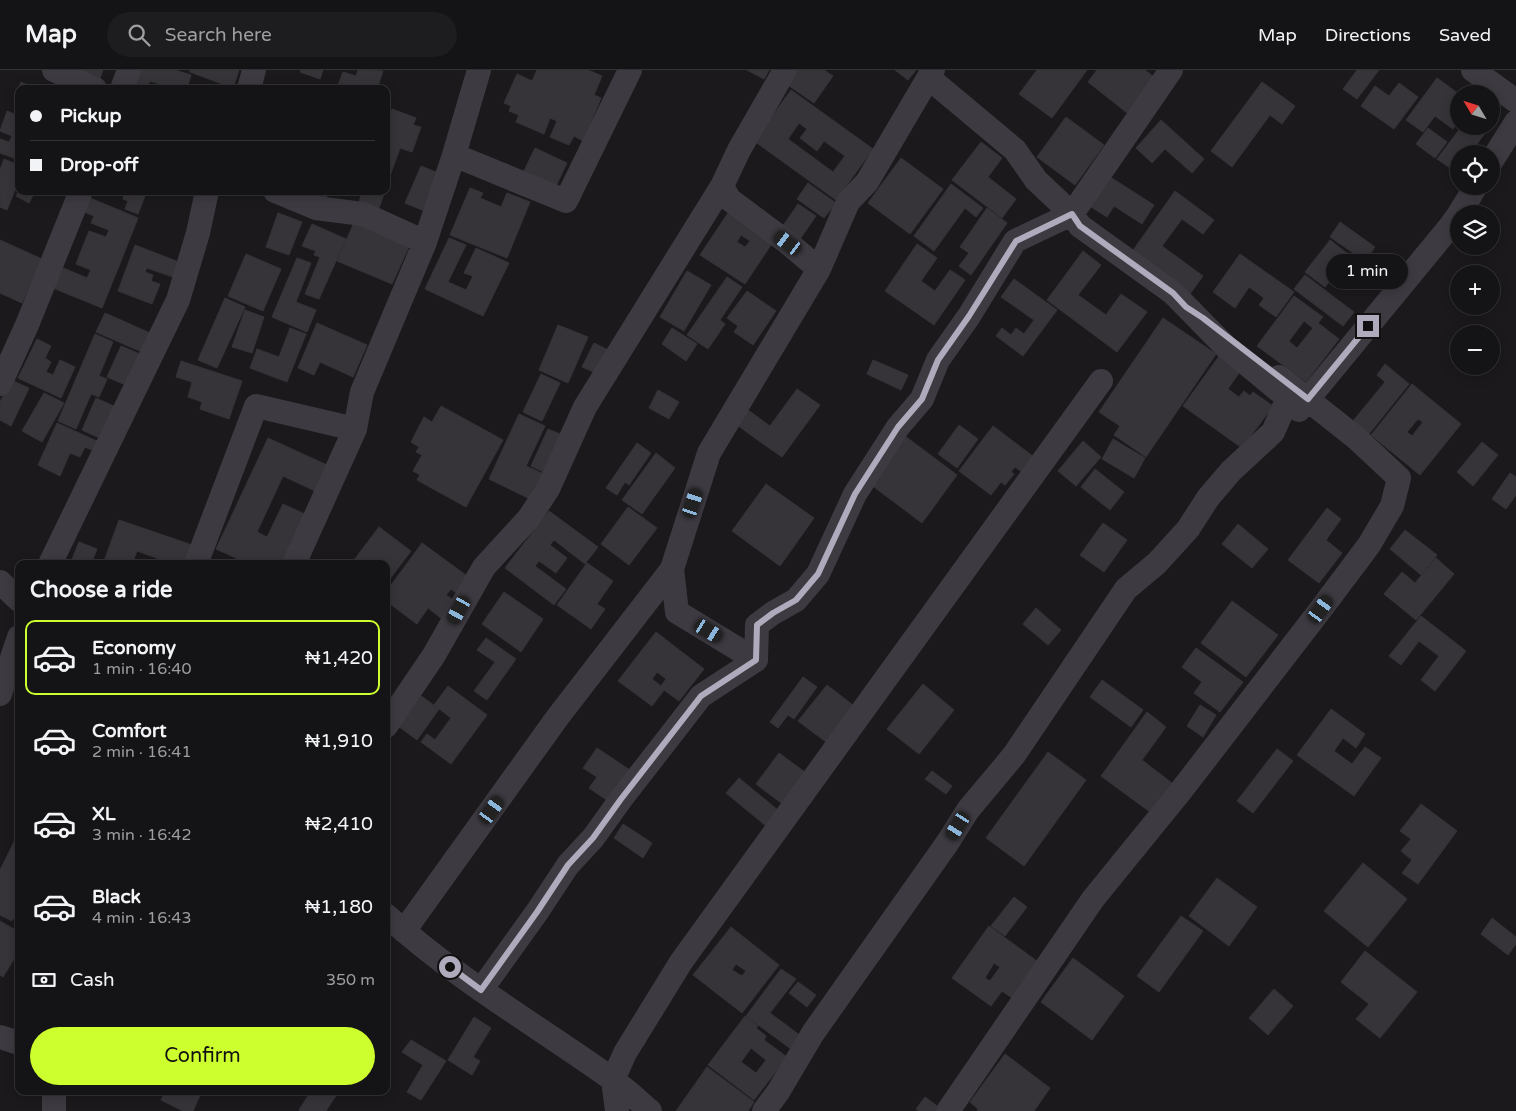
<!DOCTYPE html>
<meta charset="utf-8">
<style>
:root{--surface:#141315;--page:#1d1c1e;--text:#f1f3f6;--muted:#9d9ea0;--line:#333234;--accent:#cdff2e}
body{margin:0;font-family:"Varela Round",sans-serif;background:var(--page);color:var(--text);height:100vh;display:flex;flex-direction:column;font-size:19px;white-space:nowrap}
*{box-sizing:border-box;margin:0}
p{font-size:16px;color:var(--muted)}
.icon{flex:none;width:28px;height:28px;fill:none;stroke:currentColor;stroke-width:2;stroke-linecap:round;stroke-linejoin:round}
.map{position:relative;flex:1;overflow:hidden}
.drawer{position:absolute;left:15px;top:490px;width:375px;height:535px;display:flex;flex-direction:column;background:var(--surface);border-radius:10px;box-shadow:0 2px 12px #0003,0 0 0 1px var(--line)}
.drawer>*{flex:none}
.banner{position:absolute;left:15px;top:15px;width:375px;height:110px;border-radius:10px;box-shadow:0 2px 12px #0003,0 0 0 1px var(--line);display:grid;align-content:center;height:110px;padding:0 15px;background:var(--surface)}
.needle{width:32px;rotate:308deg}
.fabs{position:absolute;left:1450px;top:15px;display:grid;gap:10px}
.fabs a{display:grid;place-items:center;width:50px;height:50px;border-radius:50%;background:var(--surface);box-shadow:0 2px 12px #0003,0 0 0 1px var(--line);font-size:25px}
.end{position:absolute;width:22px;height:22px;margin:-11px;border:6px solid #afabbd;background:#111;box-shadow:0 0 0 2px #111}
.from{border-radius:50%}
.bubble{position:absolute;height:35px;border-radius:18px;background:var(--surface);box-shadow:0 2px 12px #0003,0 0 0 1px var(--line);font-size:16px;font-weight:600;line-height:35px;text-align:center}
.car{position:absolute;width:15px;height:30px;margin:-15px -8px;border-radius:6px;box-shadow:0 0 4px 1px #0007;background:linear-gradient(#222 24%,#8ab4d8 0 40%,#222 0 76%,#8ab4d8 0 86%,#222 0)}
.banner b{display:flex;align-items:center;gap:18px;height:48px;font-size:19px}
.banner b+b{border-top:1px solid var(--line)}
.banner i{width:12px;height:12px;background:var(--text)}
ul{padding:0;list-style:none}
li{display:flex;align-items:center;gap:15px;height:75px;margin:0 10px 8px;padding:0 5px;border:2px solid transparent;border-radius:10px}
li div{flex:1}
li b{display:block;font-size:19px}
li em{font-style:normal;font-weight:600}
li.on{border-color:var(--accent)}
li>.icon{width:45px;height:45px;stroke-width:1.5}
h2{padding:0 15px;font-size:22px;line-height:60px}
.pay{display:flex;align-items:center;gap:12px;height:55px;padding:0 15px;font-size:19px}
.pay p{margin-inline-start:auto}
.cta{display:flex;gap:10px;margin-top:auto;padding:10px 15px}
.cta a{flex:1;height:58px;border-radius:30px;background:var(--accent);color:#111;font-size:20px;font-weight:600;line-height:58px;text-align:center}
header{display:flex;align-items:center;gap:30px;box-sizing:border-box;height:70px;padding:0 25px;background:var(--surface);border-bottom:1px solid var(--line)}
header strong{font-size:24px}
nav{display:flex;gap:28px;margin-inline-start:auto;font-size:18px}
.search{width:350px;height:45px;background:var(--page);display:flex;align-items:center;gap:12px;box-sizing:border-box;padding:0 18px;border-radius:28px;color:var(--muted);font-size:19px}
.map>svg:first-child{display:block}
</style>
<header>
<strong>Map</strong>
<div class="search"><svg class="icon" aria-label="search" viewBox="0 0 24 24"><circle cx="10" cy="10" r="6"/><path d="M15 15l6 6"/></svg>Search here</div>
<nav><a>Map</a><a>Directions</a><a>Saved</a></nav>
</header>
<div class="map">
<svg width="1516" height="1041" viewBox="0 0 1516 1041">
<rect width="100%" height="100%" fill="#1b191c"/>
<path fill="#363438" stroke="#363338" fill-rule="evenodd" d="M62,0H103L98,14Z
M139,0H175L191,5L187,19H133Z
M190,0H239L233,18L190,2Z
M301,0H323L320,9L300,2Z
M358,0L383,1L377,19L337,18L343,2L356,6Z
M537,0H588L602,6L594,25L601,28L583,71L574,66L569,75L550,67L557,51L550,48L544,64L516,52L519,45L509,41L511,36L504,33L517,4L532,11Z
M747,0H769L764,9Z
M794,0H824L833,6L814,33L785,13Z
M895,0H916L908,10Z
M1037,0H1087L1052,48L1019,24Z
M1097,0H1145L1159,11L1131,46L1088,12Z
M1357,0H1379L1357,29L1343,19Z
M1437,8L1459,24V50L1453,59L1435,46L1423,62L1406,50Z
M150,11L166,16L165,19H147Z
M21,12L37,19H19V32L14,30Z
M1262,12L1295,36L1282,54L1270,45L1232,97L1211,81Z
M1399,13L1418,27L1394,59L1361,36L1375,16L1389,26Z
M791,20L873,79L836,130L754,71ZM799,53L807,59L800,68L817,81L824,71L845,86L833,102L788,69Z
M392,39L416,48L413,55L421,57L412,82L400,78L386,117V56Z
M7,41L19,46V90L0,83V69L9,72L12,66L0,61Z
M1066,47L1104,75L1075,115L1037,87Z
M1161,50L1204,89L1192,103L1165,79L1152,93L1136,78Z
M1462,56H1490L1470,84H1459V98L1456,102L1437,89Z
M1428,58L1447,72L1435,88L1416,74Z
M981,72L1002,88L988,107L1016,129L1002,148L952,110Z
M535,78L567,93L554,120L522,105Z
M901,88L943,119L910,164L868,133Z
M4,89L19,95V110L7,140L0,137V100Z
M421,96L443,105L427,142L405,133Z
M1107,105L1154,135L1142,154L1114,136L1107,147L1088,135Z
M808,113L836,133L824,148L797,129Z
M951,114L983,138L976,147L965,138L934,181L914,166Z
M470,118L483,123L480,128L501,137L507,123L530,132L507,188L450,165Z
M19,121H31L34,123L29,133L16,126Z
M125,121H147L138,144L125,139L128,131L123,129Z
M290,121H329L323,135Z
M363,121H385L379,138L359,131Z
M1175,121L1214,150L1203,164L1182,149L1162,176L1203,206L1187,228L1129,186Z
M90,128L138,148L121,191L83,176L89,161L106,167L109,160L91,153L94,146L84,142Z
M798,134L816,146L796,175L778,163Z
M732,137L777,166L745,214L700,185ZM741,165L750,171L745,177L737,172Z
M987,138L1007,153L971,205L959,196L969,183L960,177Z
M278,143L302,152L289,185L266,177Z
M356,148L411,172L392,214L337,191Z
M1340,152L1375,177L1365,191L1330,167Z
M312,154L346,169L319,229L305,224L320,187L314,185L316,181L302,176Z
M449,168L466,175L448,212L466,220L473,206L464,203L476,178L509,193L483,246L425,219Z
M0,170L42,189L22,233L0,223Z
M1330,170L1361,194L1348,212L1336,203L1325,217L1305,202Z
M917,174L937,188L921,211L935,221L950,200L965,210L934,255L885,221Z
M135,175L179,192L173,207L147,198L145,202L153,205L151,211L160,214L152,234L118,221Z
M83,176L121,191L102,238L53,218L61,197L87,208L91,200L76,194Z
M1083,181L1101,195L1078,225L1106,245L1121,224L1147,242L1117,282L1047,230Z
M246,184L281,199L263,241L228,226Z
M1240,184L1294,222L1276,247L1259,235L1264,228L1249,217L1235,238L1213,222Z
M297,188L311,193L296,232L316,240L307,262L272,247Z
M687,201L711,215L684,261L660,247Z
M1305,205L1354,242L1343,256L1294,219Z
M727,207L742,217L720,250L725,254L708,279L687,265Z
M1014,209L1057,240L1023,286L996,266L1002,258L1011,265L1016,258L1024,264L1034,250L1001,227Z
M747,221L776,241L753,275L734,262L738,256L727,248Z
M1294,226L1323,247L1318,253L1339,269L1306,312L1257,276ZM1304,251L1313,258L1297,278L1289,271Z
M225,228L245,237L217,298L198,290Z
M245,240L264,247L252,283L232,277Z
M105,243L150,263L142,282L96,262Z
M1163,248L1216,284L1146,387L1114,365L1120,356L1099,342Z
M317,253L367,275L353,307L320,292L314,305L298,298Z
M558,255L588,267L568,313L539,300Z
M290,258L306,264L287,312L250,298L257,279L279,287Z
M672,258L697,274L686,291L662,274Z
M95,264L113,272L99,306L107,309L99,327L91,324L76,359L58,351Z
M37,269L51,276L45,288L51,292L46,302L53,305L60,290L75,297L61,328L18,308Z
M594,273L608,280L596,303L582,297Z
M121,276L142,285L128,316L107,307Z
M1222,282L1239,303L1228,319L1239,327L1244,321L1250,326L1253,322L1273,336L1242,378L1183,336Z
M873,290L908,305L901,320L867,304Z
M181,291L242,311L229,349L200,339L202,332L188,327L192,312L176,307Z
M1385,294L1409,314L1369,364L1353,351L1385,312L1377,305Z
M541,304L560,313L542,351L523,342Z
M11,310L29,318L11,356L0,350V332Z
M1412,314L1461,354L1420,405L1371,365ZM1418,349L1423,352L1412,366L1407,362Z
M797,319L820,335L782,387L759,371Z
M658,320L679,332L669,349L649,338Z
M44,323L64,333L42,372L22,361Z
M96,328L116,337L102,369L82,360Z
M441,336L503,370L466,437L417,410L420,405L413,401L422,385L416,382L419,377L411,372L424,347L432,352Z
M744,337L770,356L759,371L733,352Z
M519,344L545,356L526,396L546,405L534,431L489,409Z
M57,353L99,372L94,381L85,377L80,387L70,383L60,406L38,395Z
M959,355L978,369L957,398L938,384Z
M993,356L1034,387L1022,402L1015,397L1011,402L1014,404L1005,415L1001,412L991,425L959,401Z
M548,359L565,366L548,404L531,396Z
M905,366L957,405L922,453L870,414Z
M268,368L327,395L315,421L283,406L257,462L267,467L283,434L307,445L284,494H249L216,479Z
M1113,369L1145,388L1134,408L1102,389Z
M1083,371L1101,387L1076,416L1058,401Z
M1482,372L1498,385L1473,416L1457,402Z
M637,373L651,383L629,415L625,412L617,425L606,418Z
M656,383L675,398L642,444L622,430Z
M1095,399L1124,422L1110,440L1081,417Z
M1510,403L1516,407V425L1506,439L1492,429Z
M766,414L814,448L780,496L732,461Z
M628,437L657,458L629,495L601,474Z
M1327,438L1341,449L1326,470L1342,483L1319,513L1288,490Z
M549,441L598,477L585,494L554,470L550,475L567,488L556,503L539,491L535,496L566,519L554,535L505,498Z
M119,450L195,476L188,494H173L137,481L132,494H103Z
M1103,453L1127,470L1104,502L1080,485Z
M1238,454L1268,479L1252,498L1222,474Z
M379,457L411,481L386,514V494H351Z
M1405,460L1437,485L1421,505L1390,479Z
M79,472L97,479L91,494H70Z
M422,473L474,511L461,527L451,519L446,525L455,531L442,549L428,538L417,554L386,531V522Z
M1436,488L1454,504L1416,550L1384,524L1402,502L1415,513Z
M587,493L613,511L597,534L605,539L591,559L557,535Z
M504,522L543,549L521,582L482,554Z
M1232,531L1278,565L1246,607L1201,573Z
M1036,538L1061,560L1048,575L1023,554Z
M1421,546L1466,581L1435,621L1421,610L1439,586L1419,571L1401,595L1389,586Z
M656,562L704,599L679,631L664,620L652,636L618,611ZM657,602L666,609L661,616L652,609Z
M486,568L516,589L487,630L474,621L495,592L477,580Z
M1196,578L1243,612L1220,642L1194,623L1202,612L1182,597Z
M803,607L817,617L794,649L788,645L778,658L770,652Z
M1102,610L1143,640L1131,657L1090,627Z
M923,614L954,640L919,684L887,659Z
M827,615L858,639L830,675L798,651Z
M448,616L487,645L451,694L421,672L427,664L435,670L451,648L434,635Z
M420,625L439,639L417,670L398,656Z
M1200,635L1216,645L1203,667L1187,656Z
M1331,639L1365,664L1356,678L1343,668L1334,681L1352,694L1365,677L1381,688L1354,726L1297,685Z
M1147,642L1166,657L1142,690L1172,713L1150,742L1101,706Z
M597,678L630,700L608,731L589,718L597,707L583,698Z
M1277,679L1293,691L1253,743L1237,731Z
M1048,682L1086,710L1024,796L986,768Z
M779,683L809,705L785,736L756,714Z
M932,701L952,716L946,724L925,709Z
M739,708L779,741L766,756L726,723Z
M1421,734L1457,761L1418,814L1402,803L1412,790L1401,781L1411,769L1400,761Z
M623,754L652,773L643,788L614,768Z
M19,762V837L12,851L0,845V800Z
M1363,793L1407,829L1368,877L1324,841Z
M1217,808L1257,837L1229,876L1189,846Z
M1014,827L1027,837L1005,866L991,856Z
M1181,846L1203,861L1159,922L1137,906Z
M1492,848L1516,867V874L1508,885L1481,864Z
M0,851L19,862V881L3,907L0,905Z
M989,856L1041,894L1015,930L1002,921L991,936L952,908ZM994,893L1000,897L990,911L985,908Z
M731,857L779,895L742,943L693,905ZM736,894L746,901L742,906L732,900Z
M1365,881L1417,922L1380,968L1356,949L1369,934L1341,912Z
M1073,888L1124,926L1092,970L1041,932Z
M781,899L796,909L770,943L801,966L791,979L746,946Z
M798,912L816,925L807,937L789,923Z
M1274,919L1293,936L1268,965L1249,948Z
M745,946L758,956L756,958L766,966L764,970L787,987L754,1030L708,995ZM751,978L766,990L756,1003L741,992Z
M474,947L491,958L473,987L480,991L472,1005L448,990Z
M411,970L446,991L421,1030L407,1022L423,995L402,982Z
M1005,984L1050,1018L1034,1041H977L978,1039L970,1032Z
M707,997L754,1032L748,1041H676Z
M165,1021H202L193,1041H183L161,1030Z
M311,1021H339L326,1041H300L299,1040Z
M925,1027L940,1038L938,1041H919L916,1039Z"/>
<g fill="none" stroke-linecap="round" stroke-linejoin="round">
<path stroke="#3d3a41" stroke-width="24" d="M54,0L95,19
M1473,0L1516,31
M122,19L129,0
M249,19L254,0
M454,85L566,131L630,0
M1491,92L1516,52
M722,116L729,129L788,173L819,199L848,132L867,112L933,0
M275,121L316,138L363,144L425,172
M1459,144L1476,116
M0,314L27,255L81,121
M1299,340L1452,154L1459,144
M50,494L178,230L198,163L207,121
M196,494L256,336L355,359
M294,494L355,359L362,322L425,172L454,85L479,0
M0,512L19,530
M756,590L677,542L672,499L709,383L819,199
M0,624L19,567
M386,656L434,585L484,497L529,448L548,419L585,337L722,116L739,80L785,0
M386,845C455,908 536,955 612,1009C625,1019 638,1030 650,1041
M404,861L557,648L672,499
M481,920L537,842L568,795L593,768L621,729L701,626L756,590L757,555L773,543L796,530L818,504L855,424L898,357L922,329L938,290L969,246L1015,171L1072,144L1171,0
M0,967L19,973
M54,1041V1021
M617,1041L613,1010L625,983L681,892L1101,311
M764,1041L778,1022L813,963L948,772L968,740L1014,685L1126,519L1157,493L1188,459L1208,428L1231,401L1273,362L1288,328L1226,277L1173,223L1080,156L1072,144L1036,110L1015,80L929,8
M948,1041L1093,829L1180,722L1321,539L1369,475L1392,436L1399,408L1355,367L1279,307"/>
</g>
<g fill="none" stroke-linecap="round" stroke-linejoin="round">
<path stroke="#afabbd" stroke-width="6" d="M450,897L481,920L537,842L568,795L593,768L621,729L701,626L756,590L757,555L773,543L796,530L818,504L855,424L898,357L922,329L938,290L969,246L1016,171L1072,144L1080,156L1173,223L1186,237L1203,248L1308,329L1368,256"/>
</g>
</svg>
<div class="fabs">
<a><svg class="needle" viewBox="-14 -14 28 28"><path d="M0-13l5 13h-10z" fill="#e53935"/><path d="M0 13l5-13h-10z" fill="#9d9ea0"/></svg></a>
<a><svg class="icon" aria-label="locate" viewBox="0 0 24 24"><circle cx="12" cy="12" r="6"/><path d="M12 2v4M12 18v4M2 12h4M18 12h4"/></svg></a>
<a><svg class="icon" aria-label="layers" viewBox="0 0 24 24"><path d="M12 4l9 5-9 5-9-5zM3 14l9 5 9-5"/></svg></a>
<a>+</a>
<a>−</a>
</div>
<i class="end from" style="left:450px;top:897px"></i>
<i class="end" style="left:1368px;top:256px"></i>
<div class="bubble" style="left:1326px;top:184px;width:82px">1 min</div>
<i class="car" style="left:788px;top:173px;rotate:306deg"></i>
<i class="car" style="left:693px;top:433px;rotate:18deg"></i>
<i class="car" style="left:1321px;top:539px;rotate:36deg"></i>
<i class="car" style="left:459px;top:540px;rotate:209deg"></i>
<i class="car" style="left:709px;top:561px;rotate:121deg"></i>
<i class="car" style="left:492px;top:740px;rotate:36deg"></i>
<i class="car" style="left:958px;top:756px;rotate:212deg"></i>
<div class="banner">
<b><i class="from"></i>Pickup</b>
<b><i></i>Drop-off</b>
</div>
<section class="drawer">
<h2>Choose a ride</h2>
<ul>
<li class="on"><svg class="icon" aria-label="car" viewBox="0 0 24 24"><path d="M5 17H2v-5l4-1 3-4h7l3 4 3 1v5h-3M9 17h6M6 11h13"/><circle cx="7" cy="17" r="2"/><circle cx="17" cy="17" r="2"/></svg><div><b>Economy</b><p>1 min · 16:40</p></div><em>₦1,420</em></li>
<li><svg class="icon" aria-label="car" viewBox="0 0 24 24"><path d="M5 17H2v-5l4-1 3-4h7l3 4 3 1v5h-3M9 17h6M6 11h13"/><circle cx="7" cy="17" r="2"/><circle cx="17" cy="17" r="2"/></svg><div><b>Comfort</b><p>2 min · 16:41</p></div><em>₦1,910</em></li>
<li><svg class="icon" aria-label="car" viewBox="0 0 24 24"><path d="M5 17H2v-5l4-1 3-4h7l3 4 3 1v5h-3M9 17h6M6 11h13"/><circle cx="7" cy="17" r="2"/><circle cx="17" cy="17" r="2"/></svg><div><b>XL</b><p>3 min · 16:42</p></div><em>₦2,410</em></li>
<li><svg class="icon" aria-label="car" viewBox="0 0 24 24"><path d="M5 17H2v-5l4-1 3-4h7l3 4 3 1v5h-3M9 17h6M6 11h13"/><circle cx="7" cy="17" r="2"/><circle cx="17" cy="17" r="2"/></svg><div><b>Black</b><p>4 min · 16:43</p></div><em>₦1,180</em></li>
</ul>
<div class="pay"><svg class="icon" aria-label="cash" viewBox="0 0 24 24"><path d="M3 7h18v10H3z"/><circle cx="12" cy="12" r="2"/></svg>Cash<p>350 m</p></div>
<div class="cta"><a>Confirm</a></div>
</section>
</div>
